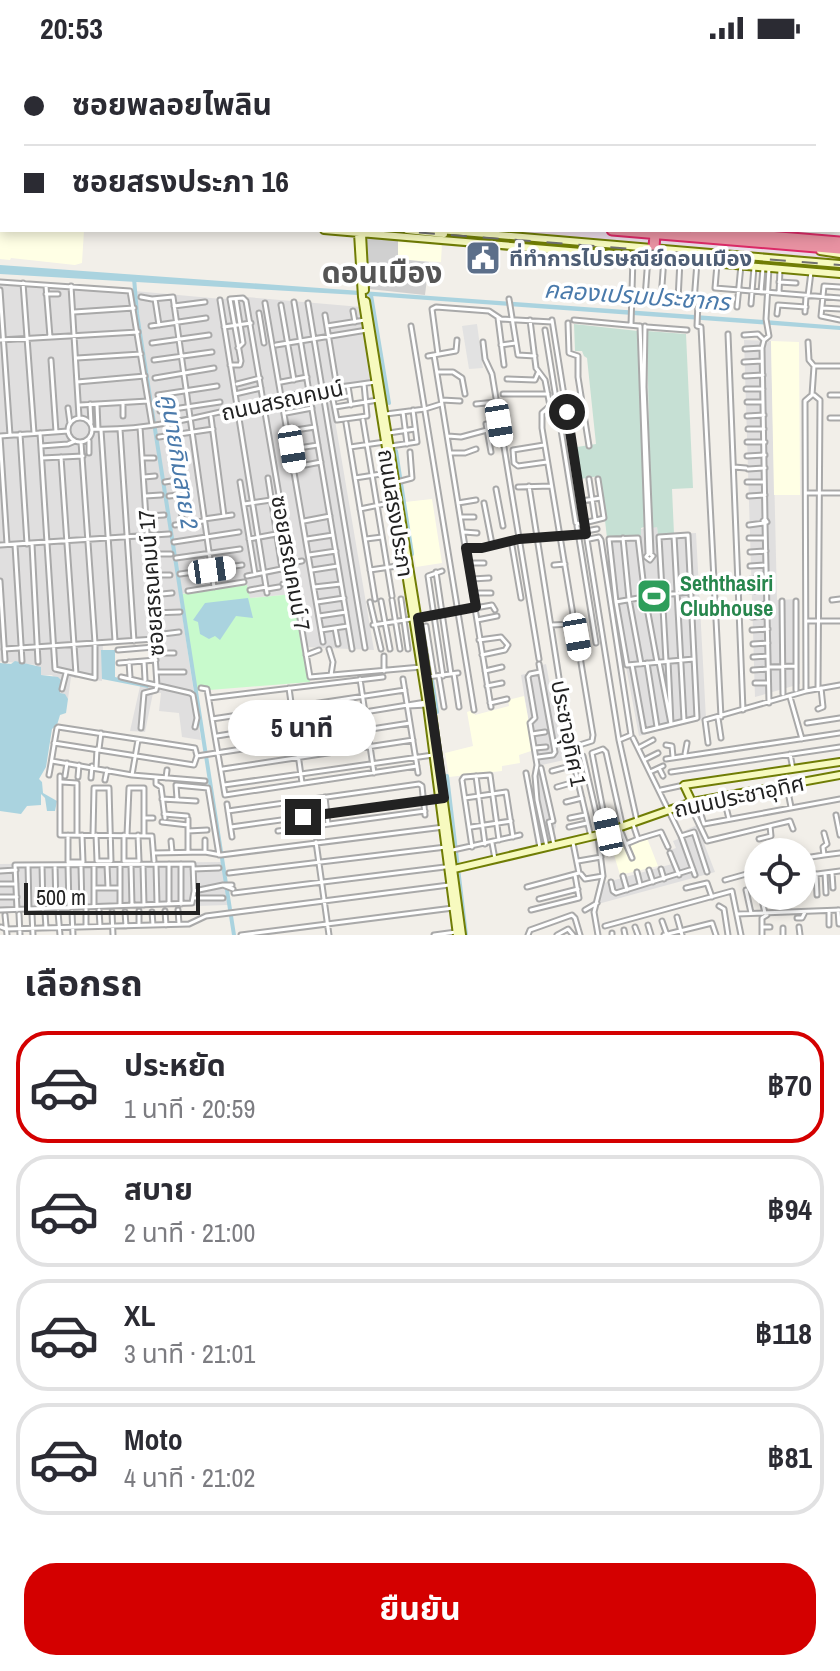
<!DOCTYPE html>
<html lang="th">
<meta charset="utf-8">
<style>
:root{--surface:#fff;--page:#f7f7f7;--text:#2b2b33;--muted:#7c7c81;--line:#e1e1e2;--accent:#d40000}
body{margin:0;font-family:"Archivo Narrow","Noto Sans Thai",sans-serif;background:var(--page);color:var(--text);height:100vh;display:flex;flex-direction:column;font-size:30px;white-space:nowrap}
*{box-sizing:border-box;margin:0}
p{font-size:26px;color:var(--muted)}
.icon{flex:none;width:44px;height:44px;fill:none;stroke:currentColor;stroke-width:2;stroke-linecap:round;stroke-linejoin:round}
.map{position:relative;height:879px;overflow:hidden}
.sheet{display:flex;flex-direction:column;background:var(--surface);flex:1}
.sheet>*{flex:none}
.banner{position:absolute;left:0px;top:0px;width:840px;height:176px;box-shadow:0 4px 12px #0003;display:grid;align-content:center;height:176px;padding:0 24px;background:var(--surface)}
.fabs{position:absolute;left:744px;top:782px;display:grid;gap:16px}
.fabs a{display:grid;place-items:center;width:72px;height:72px;border-radius:50%;background:var(--surface);box-shadow:0 4px 12px #0003;font-size:40px}
.scale{position:absolute;left:24px;bottom:20px;width:176px;box-sizing:border-box;padding-left:8px;border:4px solid #222;border-top:0;font-size:22px;line-height:28px;white-space:nowrap;color:#222;-webkit-text-stroke:6px #fff;paint-order:stroke}
.end{position:absolute;width:36px;height:36px;margin:-18px;border:10px solid #222;background:#fff;box-shadow:0 0 0 4px #fff}
.from{border-radius:50%}
.bubble{position:absolute;height:56px;border-radius:28px;background:var(--surface);box-shadow:0 4px 12px #0003;font-size:26px;font-weight:700;line-height:56px;text-align:center}
.car{position:absolute;width:24px;height:48px;margin:-24px -12px;border-radius:10px;box-shadow:0 0 6px 2px #0007;background:linear-gradient(#fff 24%,#345 0 40%,#fff 0 76%,#345 0 86%,#fff 0)}
.banner b{display:flex;align-items:center;gap:28px;height:76px;font-size:30px}
.banner b+b{border-top:2px solid var(--line)}
.banner i{width:20px;height:20px;background:var(--text)}
ul{padding:0;list-style:none}
li{display:flex;align-items:center;gap:24px;height:112px;margin:0 16px 12px;padding:0 8px;border:4px solid var(--line);border-radius:32px}
li div{flex:1}
li b{display:block;font-size:30px}
li em{font-style:normal;font-weight:700}
li.active{border-color:var(--accent)}
li>.icon{width:72px;height:72px;stroke-width:1.5}
h2{padding:0 24px;font-size:36px;line-height:96px}
.action{display:flex;gap:16px;margin-top:auto;padding:16px 24px}
.action a{flex:1;height:92px;border-radius:32px;background:var(--accent);color:#fff;font-size:32px;font-weight:700;line-height:92px;text-align:center}
.status{display:flex;justify-content:space-between;align-items:center;height:56px;padding:0 40px;background:var(--surface);direction:ltr}
.status svg{height:22px;fill:currentColor}
.map>svg:first-child{display:block}
</style>
<div class="status"><b>20:53</b><svg viewBox="0 0 49 12"><path d="M0 12V9h3v3zM5 12V6h3v6zM10 12V3h3v9zM15 12V0h3v12zM26 1h20v11H26zM47 4h2v5h-2z"/></svg></div>
<div class="map">
<svg width="840" height="879" viewBox="0 0 840 879">
<rect width="100%" height="100%" fill="#f2efe9"/>
<path fill="#e0dfdf" d="M0,225L132,234L153,367L134,235L222,243L246,241L361,251L373,328L330,335L374,594L304,591L294,538L249,542L247,529L179,538L201,684L182,681L179,657L159,655L161,637H153L145,676L130,675L141,626H155L153,585L103,589L102,625L71,621L68,643L60,638L61,629L52,619H41L36,609L0,605Z
M744,284L771,285L777,544L799,543L800,628L755,641Z
M638,297H647L651,471H657L658,479L696,477L706,663L639,680L614,547L607,482L641,480V473L645,472Z
M546,608L564,704L542,709L556,770L552,783L547,784L533,725L536,710L521,619L538,615V610Z
M678,765L682,776L697,769L715,816L598,848L604,827L672,808L667,795L676,792L673,785L678,783L672,767Z
M221,806L228,849L0,856V808Z"/>
<path fill="#ebdbe8" d="M349,174H590L657,179L840,196V216Z"/>
<path fill="#ffffe5" d="M0,156L2,174H84L82,207L75,209L11,202L10,204L0,203Z
M398,184L442,187L441,206L398,204Z
M771,285L799,286L800,439H774Z
M432,443L442,507L416,511L405,446Z
M524,640L534,694L519,699L520,707L502,710V715L449,721L445,697L473,690L467,656L473,654L475,659L509,650L508,644Z
M647,782L658,810L620,819L612,792Z"/>
<path fill="#d0d0d0" d="M369,181L398,184V203L429,206L425,239L369,233L366,183Z"/>
<path fill="#e1dfda" d="M0,0H840V181L746,174H838V2H2V111Z"/>
<path fill="#c6e0d4" d="M574,268L638,275L644,471L641,472V479L607,482L600,420L580,423L577,391L596,388L587,302L584,300L582,295H575Z
M647,275L686,278L693,432L672,433L674,478L658,479L657,471L651,472Z"/>
<path fill="#c8facc" d="M247,529L250,542L294,538L310,626L197,635L182,538Z"/>
<path fill="#e2e2e2" d="M477,268L483,312L469,313L462,270Z"/>
<path fill="#aad3df" d="M0,209L765,264L840,270V274L358,239L0,218Z
M248,542L253,562L236,560L220,584L215,580L209,583L200,578L198,566L193,564L205,547Z
M101,594H115V621L149,629L148,632L102,623Z
M15,605L41,611V619L58,621L61,624L60,637L65,638L68,643L66,657L60,659L57,669L52,673L46,711L39,723L42,726L43,737L57,745L55,755H47L45,742L41,738V749L27,750L21,758L0,755V607L11,608Z"/>
<g fill="none" stroke-linecap="round" stroke-linejoin="round">
<path stroke="#aad3df" stroke-width="4" d="M134,222L137,258L234,879
M371,239L389,347
M396,395L412,498
M424,573L437,656
M447,720L466,879"/>
<path stroke="#b1b0ac" stroke-width="6" d="M438,0L456,2
M462,0L464,2
M786,0L811,2
M818,0L821,2
M86,2V0
M350,2V0
M551,2L552,0
M652,2V0
M838,6H840
M838,14L840,16
M838,37L840,38"/>
<defs>
<path id="street" d="M648,201L645,242L694,246L697,206
M717,208L715,232L840,242
M0,226L130,235L152,369
M779,226L796,227
M23,227L34,377
M46,230L50,281
M71,230L79,361
M840,231L824,230L821,260L840,264
M0,234L10,379
M761,236L763,212
M779,237L780,213
M46,238H58
M808,240L811,216
M141,241L152,243L173,241L214,531
M155,243L159,269
M236,243L243,287L238,292
M509,243L518,299L535,300
M661,243L664,202
M220,244L267,537
M678,244L680,204
M294,246L352,593
M694,246H698L697,270L701,271L721,661
M265,247L323,586
M308,247L365,592
M751,248L754,211
M281,249L294,324
M174,250L205,246
M737,251L741,209
M822,252L840,253
M353,255L355,266
M74,256L134,252
M805,256L806,240
M259,257L264,287
M777,258L778,249L806,251
M325,259L337,332
M498,262L504,309
M530,264L536,312L545,324L550,350L542,357V372L593,679L592,685L570,692
M552,264L619,684L637,765
M574,264L639,270
M568,267L569,297L578,300V321L589,390
M631,269L633,201
M151,270L206,262
M327,270L365,264
M411,270L474,654
M640,270L648,497
M645,270L644,331L651,497
M224,271L251,267
M647,271L687,274
M545,274L576,467L584,469
M728,278L743,654
M744,279L758,278L764,284
M0,284L138,276
M483,286L485,303L492,318L539,603
M152,287L209,279
M276,289L367,274
M501,289L516,287
M745,293L762,292
M438,298L432,253L436,251L489,255L501,263L552,266
M434,299L491,651
M428,300L456,295L457,284
M77,302L141,298
M51,304L56,376
M154,304L212,296
M744,306L762,305
M230,309H240L241,305L230,243L243,242L246,245L310,621L421,611
M814,310H840
M437,316H453L462,322L465,338
M745,320L763,319
M155,322L214,312
M507,323L535,324L538,317
M77,326L145,320
M281,326L307,321
M237,328L260,322
M348,330L351,349
M331,333L337,364L367,360L364,328
M746,333H763
M235,338L261,332
M503,338H548
M158,339L217,330
M814,339L820,344L818,632
M830,339H840
M332,343L348,340
M442,344L460,345
M747,346H763
M90,348L91,367
M123,348V360
M476,348L496,346
M80,349L148,345
M97,349L98,373
M335,351L378,344
M68,352L70,367
M160,355L220,346
M403,356L407,388
M567,356L583,353
M286,357L312,352
M386,358L425,353L441,348
M747,360L764,359
M211,361L224,460
M68 374a12 12 0 1 1 24 0a12 12 0 1 1-24 0Z
M830,362H840
M363,364L392,540
M167,367L183,468
M346,367L375,543
M486,368L491,396
M140,371L157,629L156,634L144,637L141,672
M93,373C158,375 220,355 283,341C313,334 345,330 375,326
M120,373L134,585
M748,373H764
M101,374L115,585
M289,375L315,371
M40,377L55,613L95,622V587L81,386
M389,377L415,373
M20,378L27,488
M0,380L7,488
M0,380L68,375
M448,380L461,381L487,374
M159,381L213,373
M89,385V397
M747,386H765
M544,389L513,394L514,407L518,410L547,406
M41,390L68,388L75,385
M391,390L417,386L413,354
M350,391L385,386
M292,393L318,389
M450,397H465L476,393
M747,400L765,399
M61,401L76,618
M42,402L83,400
M142,402H154
M295,411L321,406
M734,411L746,412
M748,413L765,412
M144,421L155,420
M268,422L282,513
M355,422L381,418
M589,423L595,463
M165,426L177,424
M240,426L255,518
M397,426L412,422L410,396
M747,426H764
M529,430L570,692L591,781
M518,431L551,430
M496,433L503,470
M806,437H840
M145,440L161,439
M169,440L179,439
M749,440L765,439
M581,445L601,442
M458,447L476,444
M484,447L492,488
M244,448L271,444
M360,453L394,446
M147,460L164,459
M461,461H474
M204,463L232,459
M765,463L762,292L764,284L769,280L766,263L769,212
M765,463L767,466L765,467L763,465Z
M304,465L330,460
M584,467L604,462L598,423
M765,467L769,647
M175,469L203,465
M749,469L764,467
M577,470L596,587
M586,475L597,473
M464,476L477,477
M674,480L684,664
M560,482L586,478
M623,482L629,543L641,608
M749,482H765
M249,483L276,478
M307,483L333,479
M366,483L382,481
M589,483L599,481L601,484L631,679L619,684
M511,484L521,542
M174,486L239,476
M32,488L38,606
M0,489L169,478
M15,489L22,605
M466,492H482L519,483L560,481
M750,496L766,495
M649,497L653,500L650,504L646,501Z
M150,498H171
M309,499L336,495
M176,502L240,493
M291,507L302,505
M469,507H484
M554,509L565,508
M750,510L766,509
M312,514L338,510
M370,514L404,509
M442,515L428,520L443,620
M436,516L451,618
M180,518L242,509
M151,519H170
M247,520L291,511
M472,523L489,522
M751,523L767,522
M0,525L5,604
M283,528L294,526
M314,531L341,528
M267,533L279,531
M250,534L266,531
M188,535L244,526
M751,535L767,534
M474,537H491
M152,539L172,537
M662,539L690,536
M401,543L408,593
M392,544L400,593
M832,544L840,543
M381,545L390,593
M782,545L783,638
M796,545V634
M317,546L344,542
M370,546L381,593
M616,546L644,541
M751,549L767,548
M153,557L180,556
M319,560L346,556
M752,561L768,560
M419,562L492,549L495,554
M477,564L497,560
M808,565H840
M373,569L411,563
M551,569L575,568
M426,570L434,620
M335,572L338,588
M321,574L348,570
M752,574L768,573
M155,579L179,576
M479,584L501,581L508,589L505,594L482,599
M753,588L768,587
M4,593L155,583
M329,593L333,606L331,619
M118,594L154,591
M156,597H174
M306,599L319,594
M753,601L768,600
M144,605L145,624
M129,606L130,621
M657,606L645,541L638,482L609,483L616,546L627,609L694,603
M659,606L671,668L668,605
M119,607L156,604
M647,607L657,671
M632,609L644,675L697,662L688,479L659,481L666,605
M768,611L795,610
M753,614L768,613
M384,615V600
M485,615L502,611
M157,616H184
M540,616L530,618L528,621L535,662L530,667L537,709L535,720L537,744L547,791
M454,618L459,651
M121,621L190,637L193,639L197,662L195,671
M427,621L458,617
M439,621L444,651
M360,623L374,717
M403,623L418,717
M755,627H767
M487,630L502,627
M201,632L207,633L225,739L417,710
M289,632L302,727
M62,633L66,617
M806,635L805,345L812,339L814,310L809,304L808,286
M790,641L802,683
M209,642L383,621
M490,647L507,643
M408,650L427,649
M818,653L823,651L821,632
M718,662L721,682
M212,663L405,634
M807,667L840,662
M532,678L545,676
M217,680L426,646
M633,682L681,780L695,819
M708,687L705,664L806,635L840,629
M666,689L672,690L673,701
M535,692L546,691
M638,692L653,684
M99,693L101,677
M685,698L687,687
M790,698L793,713
M197,700L410,667
M583,700L601,778
M538,701L553,699L555,696L539,608
M666,703L840,677
M644,704L658,697
M52,705L132,719L205,725
M96,712L97,693
M541,712L553,765L549,766L554,789
M659,712L663,720
M223,713L413,684
M552,715L574,709
M650,716L663,710
M671,716L840,691
M526,717L540,792
M49,719C52,703 54,688 57,672L58,671L195,692L197,700L194,709L54,687
M132,719L138,684
M60,720V779L152,780L154,805
M65,720L67,707
M476,720L485,788
M78,721L79,709
M156,721V728L161,731L165,762
M91,722L92,710
M166,722L167,714
M105,724L107,714
M62,726L77,727V779
M224,729L433,699
M557,731L578,725
M787,731L791,751
M661,734L684,729
M325,741L328,768
M465,742L506,736L513,781
M162,743L196,745
M177,743L176,729L208,732L219,799
M424,744L439,740
M566,746L582,742
M697,746L704,768L840,743
M689,747L707,785L790,765L793,773
M227,748L232,781
M726,751L729,763
M228,755L419,728L422,730L425,759
M164,758L187,760
M836,759L840,779
M144,762H153
M570,762L585,759
M188,763V796
M162,766L188,769
M231,771L440,742
M471,771L511,765
M569,771L587,767
M620,773L626,788L638,783L633,768
M188,775L207,774
M278,775L425,755
M607,775L592,697L603,693L606,696L622,768
M824,777L827,788L823,791L824,799L840,797
M93,778L94,732H109L111,805H97L96,779
M68,779V806H83L82,779
M124,779V805H139L138,779
M127,779L129,732H144V779
M681,780L694,776L707,816
M598,781L603,820L594,856L598,879
M638,783L661,776L668,791
M759,783L771,780L770,770
M205,784V796
M171,785L172,796
M316,786L329,879
M492,787L495,803
M626,788L632,802
M472,791L462,724L464,721L490,719L499,784
M453,794L520,779
M154,797L205,796L221,799L444,771
M670,797L679,819
M802,797L806,820
M811,801L824,799
M578,805L601,801
M169,808V848
M181,808V848
M28,809L29,853
M42,809L43,853
M55,809L56,852
M68,809L69,852
M94,809V849
M107,809L108,832
M120,809V849
M131,809L132,849
M143,809L144,849
M156,809L157,848
M81,811L82,851
M193,813L219,812
M661,813L664,823
M649,814L653,826
M0,815L16,814
M637,816L640,828
M229,817L446,791
M825,817L826,837
M832,817L833,832
M581,818L585,823L603,820
M816,818L817,839
M623,820L627,834
M802,820L840,815
M803,820L804,831
M725,824L750,817L758,821
M611,826L613,835L616,837L693,813
M0,828H16
M232,829H223L233,833
M527,831L579,817L573,787
M96,832H120
M686,832L707,827L712,841
M746,834L751,857
M234,837L445,811
M761,840L765,857
M0,841H17
M195,842H223
M539,843L578,833
M719,850L724,853L728,879
M86,853V870
M0,854L192,847L194,835L223,829
M17,854L15,809L193,808L194,835
M99,854L100,870
M178,854L179,868
M531,854L579,842L575,819
M585,854L597,847
M838,854L839,868
M139,855V869
M165,855L166,869
M829,855V869
M58,856L60,879
M72,856L73,879
M112,856L113,879
M125,856L126,870
M152,856L153,869
M45,857L46,872
M19,858L20,879
M32,858L33,879
M737,858L840,854
M5,859L7,879
M677,861L682,879
M797,862H802L805,856
M662,865L667,879
M648,869L651,879
M605,870L732,835L741,879
M1,871L6,873L189,868L206,860L449,829
M635,871L638,879
M762,871H770
M799,871L800,879
M783,872V879
M624,874L625,879
M612,877V879
M241,879L453,852
M434,879L456,876
M528,879L530,874L572,859L575,862L580,879
M557,879L568,873L573,879
M664,879L712,867L716,879
M762,879V862L767,859"/>
<path id="secondary" d="M0,135H2
M0,147H2
M324,174L840,218
M407,174L444,178
M439,174L840,208
M358,177L362,241L427,649L457,879
M362,178L365,234
M820,195L840,198
M366,245L427,621L462,879
M692,746L684,729L840,706
M454,813L598,779L692,746L840,719"/>
<path id="highway" d="M0,116L2,117
M612,174L840,193
M695,174L840,186
M654,192L655,177"/>
</defs>
<use href="#street" stroke="#a9a9a9" stroke-width="7"/>
<use href="#secondary" stroke="#707d05" stroke-width="10"/>
<use href="#highway" stroke="#dc2a67" stroke-width="13"/>
<use href="#street" stroke="#fff" stroke-width="3"/>
<use href="#secondary" stroke="#f7fabf" stroke-width="6"/>
<use href="#highway" stroke="#e892a2" stroke-width="9"/>
<path stroke="#707070" stroke-width="2" stroke-dasharray="16 16" stroke-linecap="butt" d="M0,129L2,130
M0,142H2
M387,174L840,209"/>
</g>
<g fill="none" stroke-linecap="round" stroke-linejoin="round">
<path stroke="#222" stroke-width="10" d="M303,761L444,742L418,562L476,551L466,492H482L519,483L586,478L567,356"/>
</g>
<defs>
<symbol id="civic-square" viewBox="-11 -11 22 22"><rect x="-9" y="-9" width="18" height="18" rx="4" fill="#5c6f8a" stroke="#fff"/><path d="M-.6-6.5H3V-4.5H.6V-3L4-1V1h2V6H-6V1h2V-1L-.6-3ZM-1.2 2.5V6h2.4V2.5Z" fill="#fff"/></symbol>
<symbol id="stadium-square" viewBox="-11 -11 22 22"><rect x="-9" y="-9" width="18" height="18" rx="4" fill="#2e9e5b" stroke="#fff"/><path d="M0-5a6.5 5 0 1 0 0 10a6.5 5 0 1 0 0-10ZM-3.5-1.8h7v3.6h-7Z" fill="#fff"/></symbol>
</defs>
<g fill-rule="evenodd">
<use href="#civic-square" x="463" y="182" width="40" height="40"/>
<use href="#stadium-square" x="634" y="520" width="40" height="40"/>
</g>
<g text-anchor="middle" dominant-baseline="central" stroke-width="7" stroke-linejoin="round" paint-order="stroke">
<g font-size="22" font-weight="bold" fill="#4e5e75" stroke="#fff" text-anchor="start">
<text x="509" y="202">ที่ทำการไปรษณีย์ดอนเมือง</text>
</g>
<g font-size="22" fill="#222" stroke="#fff">
<text transform="translate(282 344) rotate(-12)">ถนนสรณคมน์</text>
<text transform="translate(396 457) rotate(81)">ถนนสรงประภา</text>
<text transform="translate(291 507) rotate(80)">ซอยสรณคมน์ 7</text>
<text transform="translate(151 527) rotate(-94)">ซอยสรณคมน์ 17</text>
<text transform="translate(569 677) rotate(79)">ประชาอุทิศ 1</text>
<text transform="translate(739 740) rotate(-12)">ถนนประชาอุทิศ</text>
</g>
<g font-size="22" font-weight="bold" fill="#27864d" stroke="#fff" text-anchor="start">
<text x="680" y="527">Seththasiri<tspan x="680" dy="25">Clubhouse</tspan></text>
</g>
<g font-size="24" font-style="italic" fill="#4a7aab" stroke="#fff">
<text transform="translate(637 239) rotate(4)">คลองเปรมประชากร</text>
<text transform="translate(180 405) rotate(81)">คูนายกิมสาย 2</text>
</g>
<g font-size="30" font-weight="bold" fill="#555" stroke="#fff">
<text x="382" y="216">ดอนเมือง</text>
</g>
</g>
</svg>
<div class="fabs">
<a><svg class="icon" aria-label="locate" viewBox="0 0 24 24"><circle cx="12" cy="12" r="6"/><path d="M12 2v4M12 18v4M2 12h4M18 12h4"/></svg></a>
</div>
<div class="scale">500 m</div>
<i class="end from" style="left:567px;top:356px"></i>
<i class="end" style="left:303px;top:761px"></i>
<div class="bubble" style="left:228px;top:644px;width:148px">5 นาที</div>
<i class="car" style="left:499px;top:367px;rotate:171deg"></i>
<i class="car" style="left:292px;top:393px;rotate:171deg"></i>
<i class="car" style="left:212px;top:514px;rotate:82deg"></i>
<i class="car" style="left:577px;top:581px;rotate:170deg"></i>
<i class="car" style="left:608px;top:776px;rotate:348deg"></i>
<div class="banner">
<b><i class="from"></i>ซอยพลอยไพลิน</b>
<b><i></i>ซอยสรงประภา 16</b>
</div>
</div>
<section class="sheet">
<h2>เลือกรถ</h2>
<ul>
<li class="active"><svg class="icon" aria-label="car" viewBox="0 0 24 24"><path d="M5 17H2v-5l4-1 3-4h7l3 4 3 1v5h-3M9 17h6M6 11h13"/><circle cx="7" cy="17" r="2"/><circle cx="17" cy="17" r="2"/></svg><div><b>ประหยัด</b><p>1 นาที · 20:59</p></div><em>฿70</em></li>
<li><svg class="icon" aria-label="car" viewBox="0 0 24 24"><path d="M5 17H2v-5l4-1 3-4h7l3 4 3 1v5h-3M9 17h6M6 11h13"/><circle cx="7" cy="17" r="2"/><circle cx="17" cy="17" r="2"/></svg><div><b>สบาย</b><p>2 นาที · 21:00</p></div><em>฿94</em></li>
<li><svg class="icon" aria-label="car" viewBox="0 0 24 24"><path d="M5 17H2v-5l4-1 3-4h7l3 4 3 1v5h-3M9 17h6M6 11h13"/><circle cx="7" cy="17" r="2"/><circle cx="17" cy="17" r="2"/></svg><div><b>XL</b><p>3 นาที · 21:01</p></div><em>฿118</em></li>
<li><svg class="icon" aria-label="car" viewBox="0 0 24 24"><path d="M5 17H2v-5l4-1 3-4h7l3 4 3 1v5h-3M9 17h6M6 11h13"/><circle cx="7" cy="17" r="2"/><circle cx="17" cy="17" r="2"/></svg><div><b>Moto</b><p>4 นาที · 21:02</p></div><em>฿81</em></li>
</ul>
<div class="action"><a>ยืนยัน</a></div>
</section>
